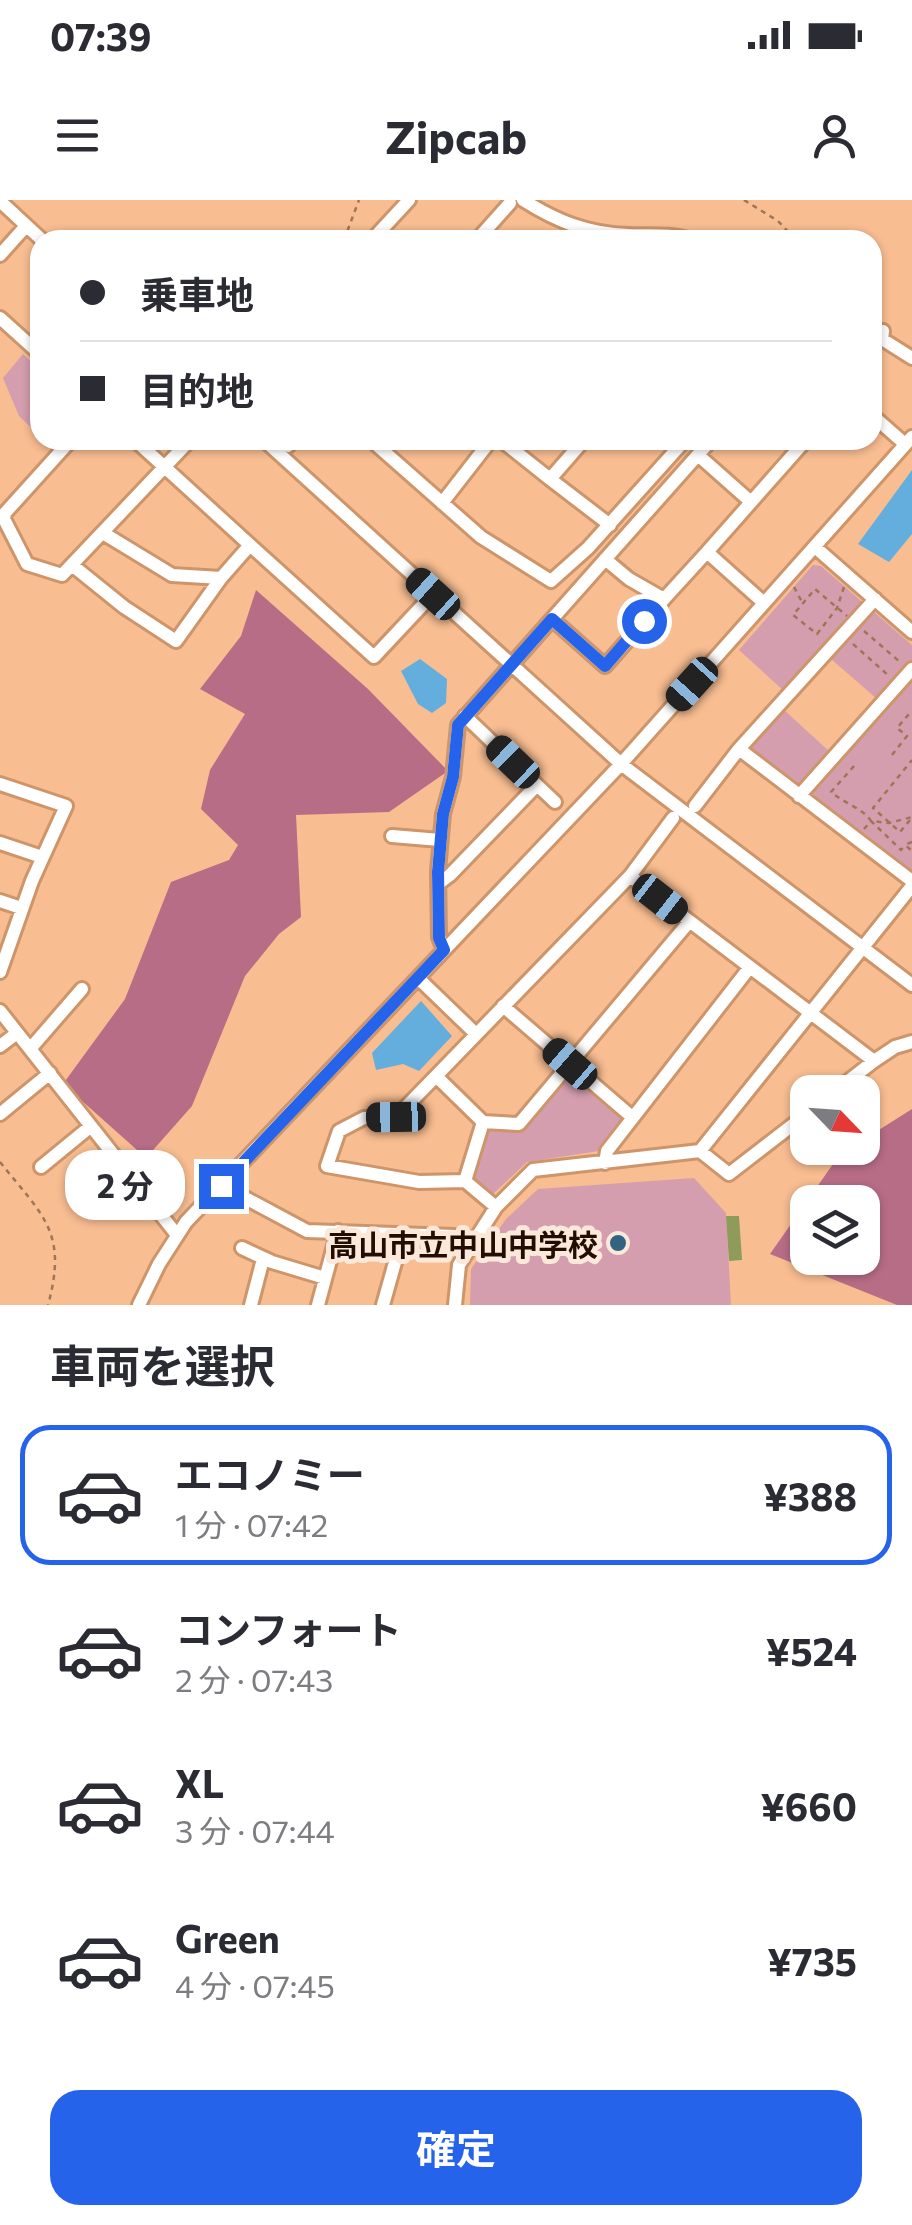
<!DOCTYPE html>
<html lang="ja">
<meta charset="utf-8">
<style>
:root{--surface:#fff;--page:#f2f2f3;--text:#2b2b33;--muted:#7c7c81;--line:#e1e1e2;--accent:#2563eb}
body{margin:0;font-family:Commissioner,"Noto Sans JP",sans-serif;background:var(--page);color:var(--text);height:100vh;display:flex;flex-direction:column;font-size:38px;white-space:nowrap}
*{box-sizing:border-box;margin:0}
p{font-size:32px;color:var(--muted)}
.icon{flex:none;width:55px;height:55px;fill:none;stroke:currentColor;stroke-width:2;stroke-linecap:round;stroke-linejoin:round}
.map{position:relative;height:1105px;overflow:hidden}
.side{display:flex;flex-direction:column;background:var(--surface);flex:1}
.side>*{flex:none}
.banner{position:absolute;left:30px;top:30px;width:852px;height:220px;border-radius:30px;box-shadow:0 2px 8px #0004;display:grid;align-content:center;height:220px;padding:0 50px;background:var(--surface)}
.needle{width:65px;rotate:115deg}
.fabs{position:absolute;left:790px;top:875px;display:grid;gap:20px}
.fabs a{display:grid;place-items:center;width:90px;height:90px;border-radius:20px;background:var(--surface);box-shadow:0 2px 8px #0004;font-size:50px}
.end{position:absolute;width:45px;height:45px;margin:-22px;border:12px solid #2563eb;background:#fff;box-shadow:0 0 0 5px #fff}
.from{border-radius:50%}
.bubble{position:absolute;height:70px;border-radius:30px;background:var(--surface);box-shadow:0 2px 8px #0004;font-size:32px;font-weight:700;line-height:70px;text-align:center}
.car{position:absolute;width:30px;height:60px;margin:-30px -15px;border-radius:12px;box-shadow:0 0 8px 2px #0007;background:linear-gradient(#222 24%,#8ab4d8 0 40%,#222 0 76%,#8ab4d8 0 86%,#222 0)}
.banner b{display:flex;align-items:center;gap:35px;height:95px;font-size:38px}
.banner b+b{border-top:2px solid var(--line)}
.banner i{width:25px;height:25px;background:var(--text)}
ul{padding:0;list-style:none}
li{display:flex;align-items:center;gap:30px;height:140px;margin:0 20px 15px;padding:0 30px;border:5px solid transparent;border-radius:30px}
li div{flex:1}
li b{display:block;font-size:38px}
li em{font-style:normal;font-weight:700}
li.active{border-color:var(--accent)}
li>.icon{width:90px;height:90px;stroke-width:1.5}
h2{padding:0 50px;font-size:45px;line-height:120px}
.action{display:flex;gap:20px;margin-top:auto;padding:20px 50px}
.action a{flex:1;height:115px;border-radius:30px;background:var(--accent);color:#fff;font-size:40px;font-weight:700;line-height:115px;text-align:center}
.status{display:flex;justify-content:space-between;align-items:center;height:70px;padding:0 50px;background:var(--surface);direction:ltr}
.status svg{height:28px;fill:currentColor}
header{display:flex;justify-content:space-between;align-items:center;height:130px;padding:0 50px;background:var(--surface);font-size:45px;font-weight:700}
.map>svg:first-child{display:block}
</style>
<div class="status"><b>07:39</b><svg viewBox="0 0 49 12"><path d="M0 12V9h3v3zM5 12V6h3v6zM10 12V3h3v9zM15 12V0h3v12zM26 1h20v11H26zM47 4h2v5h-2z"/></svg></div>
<header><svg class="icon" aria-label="menu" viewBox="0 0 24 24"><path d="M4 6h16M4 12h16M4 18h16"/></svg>Zipcab<svg class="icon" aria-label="person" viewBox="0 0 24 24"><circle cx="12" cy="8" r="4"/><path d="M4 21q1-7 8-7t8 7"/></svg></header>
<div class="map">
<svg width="912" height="1105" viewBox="0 0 912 1105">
<rect width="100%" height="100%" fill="#f8bd91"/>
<path fill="#d49eaf" d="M23,154L40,170V236L19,216L3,178Z
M813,365L821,366L912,445V671L810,597V592L884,505L823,452L785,492L739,450Z
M784,510L830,552L799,587L750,552V546Z
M573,874L624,916V921L599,951L527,962L493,994H489L473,981L472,975L486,931L491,928L522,929L567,876Z
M694,978L726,1013L731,1105H470L471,1069L506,1019L538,989Z"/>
<path fill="#b86d87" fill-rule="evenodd" d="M256,390L368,489L448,571L389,612L296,615L301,717L279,734L245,776L192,906L146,958L63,884L125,799L171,682L229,660L238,645L201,609L210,570L245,514L200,489L241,436Z
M912,909V1105H897L770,1054L840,954L851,948H862L863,940ZM808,1002H862V1058H808Z"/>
<path fill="#64aedd" d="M912,270V334L889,362L858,344Z
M420,459L447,479L446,503L432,513L418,504L401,471Z
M421,801L452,836L419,871L403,864L376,870L372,853Z"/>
<path fill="#8f9b5a" d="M726,1016H739L742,1060L729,1061Z"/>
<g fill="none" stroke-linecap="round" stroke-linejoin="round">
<defs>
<path id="minor" d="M523,0C556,21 588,34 628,35C649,36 671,33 691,40
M0,1L42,40
M372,40L409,0
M477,40L510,3
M0,55L26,26
M0,118L40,154
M883,131L882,139L912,158
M872,215L905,244
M71,240L5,313L4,319L27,364L62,375L190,240
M135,240L250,345
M264,240L621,564L912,785
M371,240L481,337L551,381L588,348L685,240
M501,240L550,279L584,240
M288,246L293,240
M698,255L751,302
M550,279L610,325
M442,303L491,240
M103,333L172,375L221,378L250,345L374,457L433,394
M815,347L912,432
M605,359L629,379L664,399L707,352
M72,365L124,407L176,441L221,378
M875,399L739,549L912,681
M764,403L707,352L806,240
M552,419L605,466L664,399
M0,584L66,606L32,681L0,772
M537,585L555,602
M799,596L912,469
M695,606L739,549
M392,636L440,640
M0,643L42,657
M630,676L673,618
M438,684L450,675L537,585L465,516
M0,701L21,708
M444,750L439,737L438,671L443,614L453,577L458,525L711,240
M418,778L476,834
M503,806L632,917
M0,811L177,1035
M0,846L17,833
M30,849L82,789
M874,861L895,847L912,842
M436,876L396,917L364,918L339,931L327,966L419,982L465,981
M0,914L50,873
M483,922L519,924L689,722
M700,951L912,686
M605,963L607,951L750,767
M41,967L91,926
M221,985L307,1031L454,1036L471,1044
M496,1007L465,981L483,922L436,876L630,676L874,861L834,892
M242,1048L272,1062L325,1078
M139,1105L159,1064L186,1022L621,564L912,237
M251,1105L263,1059
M318,1105L338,1031
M383,1105L403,1034
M455,1105L459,1065L496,1007L533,970L700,951L729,974L808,913"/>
</defs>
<use href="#minor" stroke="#cd9569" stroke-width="18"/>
<path stroke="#a07556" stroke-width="2.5" stroke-dasharray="5 5" stroke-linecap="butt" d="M744,0L778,21L796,40
M344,40L359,0
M794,387L802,402
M844,387L837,408L817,434L793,415L815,389L847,416
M864,431L900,462
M853,444L888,475
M892,555L907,536L897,528L909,514
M854,566L831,592C842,602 864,609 871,621L889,623L912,617
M910,620L900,632L873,608L912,560
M864,629L871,621L901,650L905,645
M912,642L905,645L912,651
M0,962C43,1016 68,1032 48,1105"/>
<use href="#minor" stroke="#fff" stroke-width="12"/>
</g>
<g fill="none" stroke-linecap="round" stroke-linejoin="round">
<path stroke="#2563eb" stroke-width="12" d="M221,986L444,750L439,738L438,672L443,614L453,577L458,525L552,419L605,466L644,421"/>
</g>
<circle fill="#326381" stroke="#fae8db" stroke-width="4" cx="618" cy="1043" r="10"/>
<g text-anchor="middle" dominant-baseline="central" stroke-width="10" stroke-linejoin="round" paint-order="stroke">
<g font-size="30" font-weight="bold" fill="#220d00" stroke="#fae8db" text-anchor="end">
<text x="598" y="1043">高山市立中山中学校</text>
</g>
</g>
</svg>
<div class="fabs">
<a><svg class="needle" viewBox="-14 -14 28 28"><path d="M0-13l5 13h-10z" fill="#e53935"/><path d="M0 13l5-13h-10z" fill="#7c7c81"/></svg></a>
<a><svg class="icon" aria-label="layers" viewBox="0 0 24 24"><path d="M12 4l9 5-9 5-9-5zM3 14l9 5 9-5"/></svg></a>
</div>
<i class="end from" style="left:644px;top:421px"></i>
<i class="end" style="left:221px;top:986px"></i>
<div class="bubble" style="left:65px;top:950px;width:120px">2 分</div>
<i class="car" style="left:433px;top:394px;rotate:312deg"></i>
<i class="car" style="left:692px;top:484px;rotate:222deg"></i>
<i class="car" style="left:513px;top:562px;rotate:314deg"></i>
<i class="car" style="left:660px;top:699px;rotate:128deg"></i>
<i class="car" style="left:570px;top:864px;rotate:311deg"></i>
<i class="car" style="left:396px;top:917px;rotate:269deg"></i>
<div class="banner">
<b><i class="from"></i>乗車地</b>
<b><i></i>目的地</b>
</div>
</div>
<section class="side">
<h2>車両を選択</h2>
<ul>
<li class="active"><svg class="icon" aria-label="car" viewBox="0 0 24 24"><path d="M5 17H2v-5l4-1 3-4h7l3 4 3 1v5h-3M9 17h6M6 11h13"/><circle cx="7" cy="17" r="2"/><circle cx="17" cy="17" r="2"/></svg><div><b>エコノミー</b><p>1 分 · 07:42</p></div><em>¥388</em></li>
<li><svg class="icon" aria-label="car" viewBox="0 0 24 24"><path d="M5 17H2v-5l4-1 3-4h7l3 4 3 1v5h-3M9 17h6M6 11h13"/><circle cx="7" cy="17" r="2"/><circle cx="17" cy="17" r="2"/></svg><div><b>コンフォート</b><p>2 分 · 07:43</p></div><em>¥524</em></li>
<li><svg class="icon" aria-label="car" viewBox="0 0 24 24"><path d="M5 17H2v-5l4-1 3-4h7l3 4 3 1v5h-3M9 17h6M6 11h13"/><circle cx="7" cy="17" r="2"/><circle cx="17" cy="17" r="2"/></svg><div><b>XL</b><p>3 分 · 07:44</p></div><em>¥660</em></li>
<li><svg class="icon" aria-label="car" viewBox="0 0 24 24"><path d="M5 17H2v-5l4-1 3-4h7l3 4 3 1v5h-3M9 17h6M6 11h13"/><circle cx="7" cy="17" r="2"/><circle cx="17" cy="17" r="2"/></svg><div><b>Green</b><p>4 分 · 07:45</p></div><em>¥735</em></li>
</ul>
<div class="action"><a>確定</a></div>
</section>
